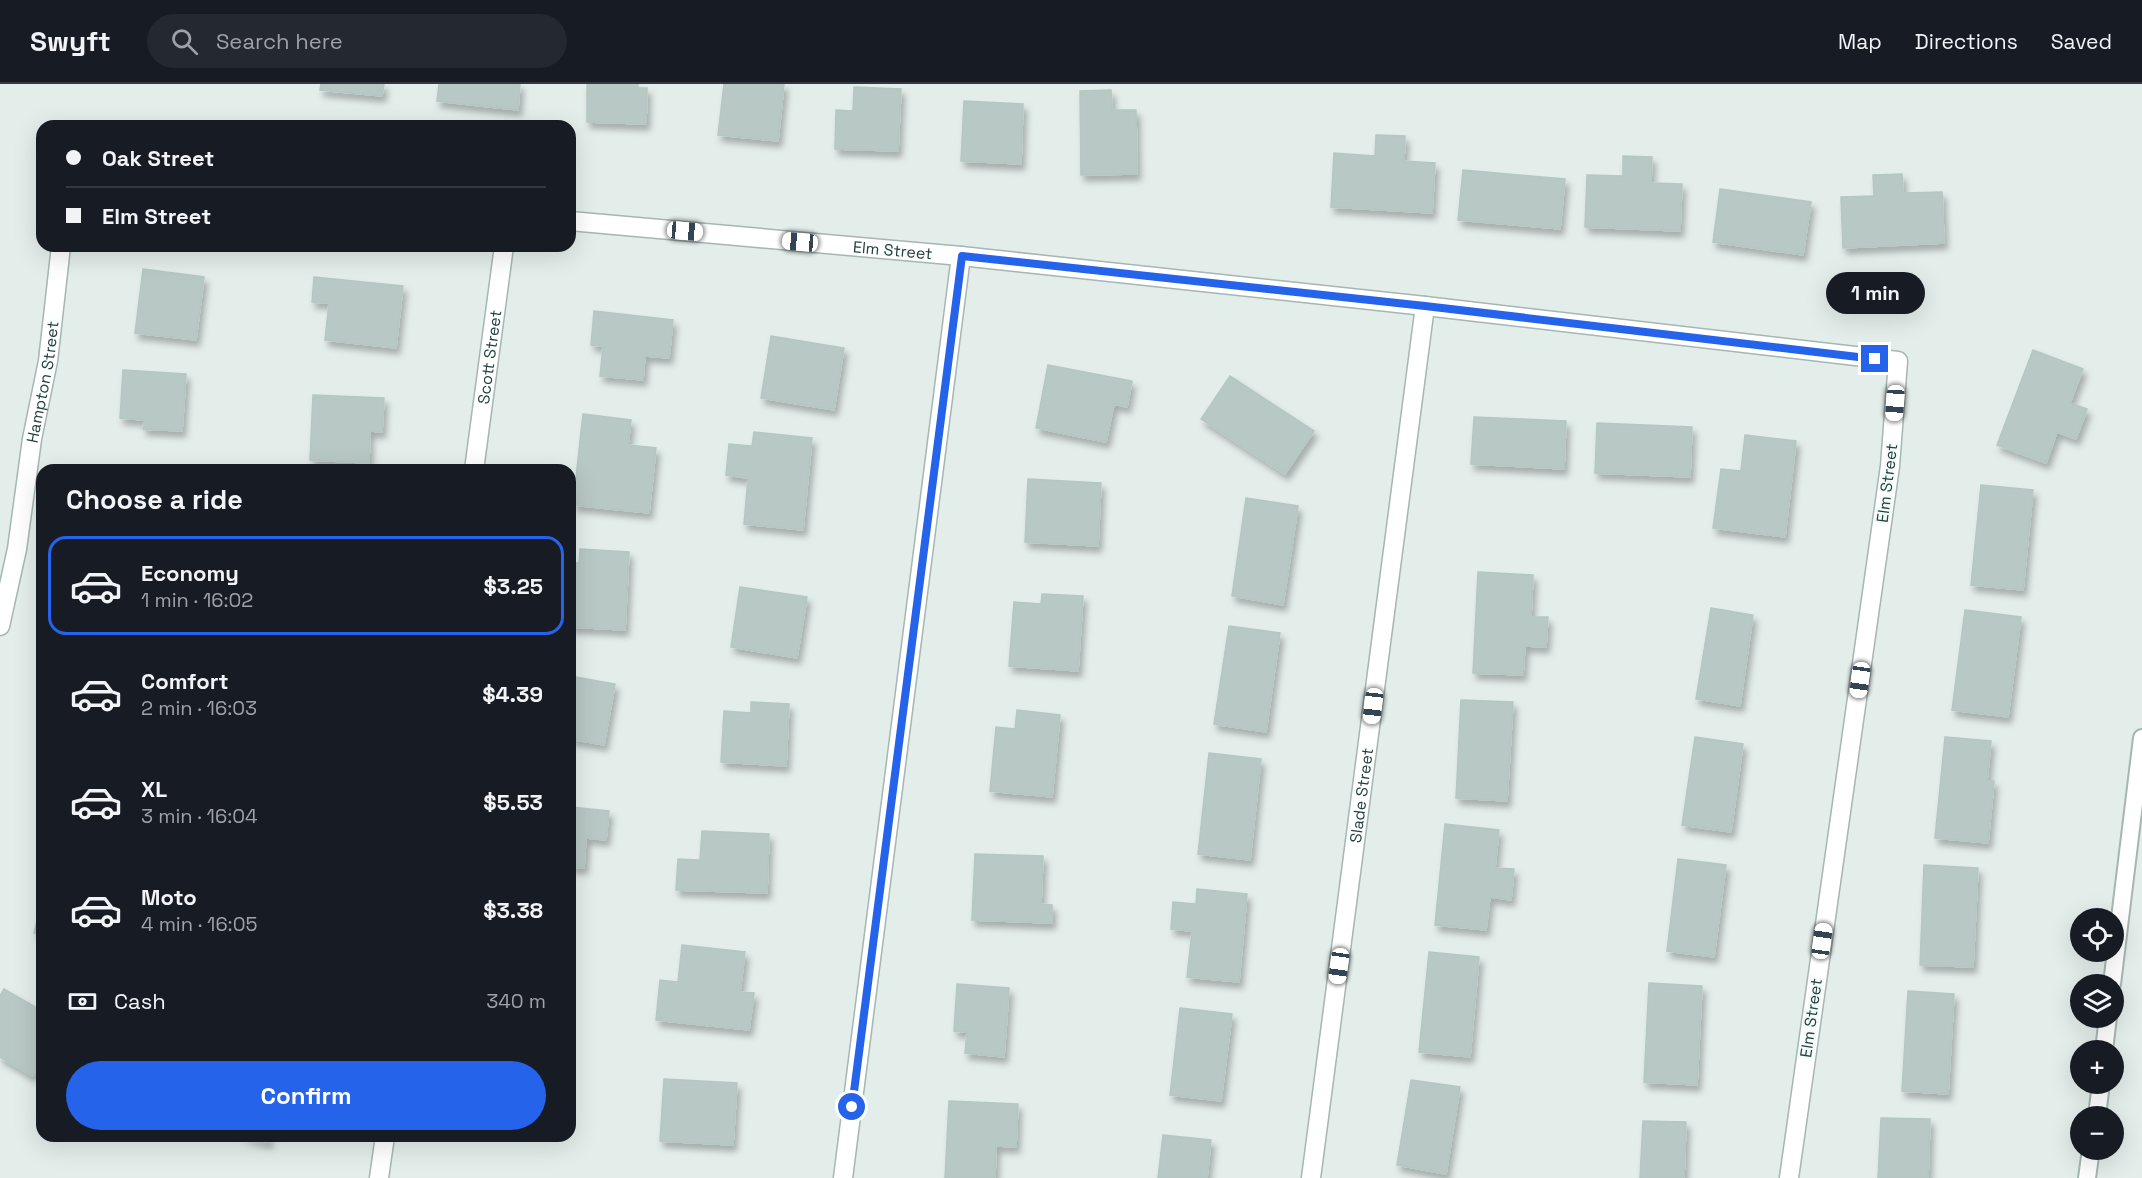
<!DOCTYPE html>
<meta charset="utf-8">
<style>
:root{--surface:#171b24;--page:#242831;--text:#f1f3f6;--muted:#9ea1a6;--line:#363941;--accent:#2563eb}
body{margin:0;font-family:"Space Grotesk",sans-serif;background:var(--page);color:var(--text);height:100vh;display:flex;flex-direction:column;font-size:22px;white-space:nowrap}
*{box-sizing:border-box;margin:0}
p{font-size:20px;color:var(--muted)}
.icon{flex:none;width:33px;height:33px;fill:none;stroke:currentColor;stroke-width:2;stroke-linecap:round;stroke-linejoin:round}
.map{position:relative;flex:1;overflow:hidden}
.panel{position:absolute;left:36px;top:380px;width:540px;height:678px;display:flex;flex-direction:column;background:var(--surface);border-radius:18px;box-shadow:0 6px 24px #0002}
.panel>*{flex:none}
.top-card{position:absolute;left:36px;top:36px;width:540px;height:132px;border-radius:18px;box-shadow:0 6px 24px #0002;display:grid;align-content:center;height:132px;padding:0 30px;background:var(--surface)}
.fabs{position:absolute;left:2070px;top:824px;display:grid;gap:12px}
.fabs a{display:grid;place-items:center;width:54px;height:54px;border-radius:50%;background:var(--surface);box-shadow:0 6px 24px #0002;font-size:30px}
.end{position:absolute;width:27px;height:27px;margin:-14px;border:8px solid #2563eb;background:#fff;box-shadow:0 0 0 3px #fff}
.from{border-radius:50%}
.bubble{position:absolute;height:42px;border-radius:21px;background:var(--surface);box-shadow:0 6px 24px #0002;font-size:20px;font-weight:700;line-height:42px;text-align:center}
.car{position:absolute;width:18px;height:36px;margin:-18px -9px;border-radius:8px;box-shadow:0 0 4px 2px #0007;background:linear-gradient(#fff 24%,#345 0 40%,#fff 0 76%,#345 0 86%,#fff 0)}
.top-card b{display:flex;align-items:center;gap:21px;height:57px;font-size:22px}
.top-card b+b{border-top:2px solid var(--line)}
.top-card i{width:15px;height:15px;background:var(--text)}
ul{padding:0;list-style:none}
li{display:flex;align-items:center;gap:18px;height:99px;margin:0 12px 9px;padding:0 18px;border:3px solid transparent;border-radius:18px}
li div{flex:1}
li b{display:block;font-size:22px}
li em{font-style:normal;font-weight:700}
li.selected{border-color:var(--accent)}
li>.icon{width:54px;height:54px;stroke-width:1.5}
h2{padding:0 30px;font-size:27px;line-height:72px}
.pay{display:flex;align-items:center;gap:15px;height:66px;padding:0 30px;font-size:22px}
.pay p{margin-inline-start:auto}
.cta{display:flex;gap:12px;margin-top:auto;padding:12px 30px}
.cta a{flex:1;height:69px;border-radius:36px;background:var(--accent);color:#fff;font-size:24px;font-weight:700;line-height:69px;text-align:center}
header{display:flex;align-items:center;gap:36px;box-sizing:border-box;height:84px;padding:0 30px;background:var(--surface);border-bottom:2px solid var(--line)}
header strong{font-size:28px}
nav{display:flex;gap:33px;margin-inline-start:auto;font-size:21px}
.search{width:420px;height:54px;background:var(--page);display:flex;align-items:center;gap:15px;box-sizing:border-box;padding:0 21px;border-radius:33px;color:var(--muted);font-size:22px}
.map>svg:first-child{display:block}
</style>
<header>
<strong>Swyft</strong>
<div class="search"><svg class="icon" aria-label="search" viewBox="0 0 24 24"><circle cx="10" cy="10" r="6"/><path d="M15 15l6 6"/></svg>Search here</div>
<nav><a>Map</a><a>Directions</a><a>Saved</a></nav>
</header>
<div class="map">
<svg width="2142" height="1094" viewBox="0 0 2142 1094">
<defs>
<filter id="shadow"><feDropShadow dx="3.5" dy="6" stdDeviation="3" flood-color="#0004"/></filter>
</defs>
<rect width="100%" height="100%" fill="#e3edea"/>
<path fill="#b8c8c4" stroke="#b5c7c3" stroke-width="1.5" filter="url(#shadow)" d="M321,0H384L382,12L320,6Z
M439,0H520L518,26L437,17Z
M587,0H638V4H647L646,40L587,38Z
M724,0H784L778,57L718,51Z
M854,3L901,5L898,67L835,65L836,26L853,27Z
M1111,6L1112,26H1136L1137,90L1081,91L1080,7Z
M964,17L1023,20L1021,80L961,77Z
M1376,51L1405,52L1404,77L1435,79L1432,129L1331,123L1334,69L1375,72Z
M1623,72L1652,73L1651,99L1682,100L1680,147L1585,143L1587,91L1623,92Z
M1463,86L1565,95L1560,145L1458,136Z
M1902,90L1903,109L1942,108L1944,159L1843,164L1841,113L1874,112L1873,91Z
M1720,105L1811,118L1803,171L1713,158Z
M143,185L204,193L196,256L135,249Z
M314,193L403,202L396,264L325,256L329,219L312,218Z
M594,227L673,236L669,274L645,272L643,296L600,292L603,262L591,261Z
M771,252L844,264L834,326L761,314Z
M2033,266L2083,285L2070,319L2087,325L2076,355L2057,348L2046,379L1997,361Z
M1048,281L1132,297L1127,323L1114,320L1106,358L1036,344Z
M123,286L186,290L182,347L143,345L144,336L120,334Z
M1230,292L1314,347L1285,390L1201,335Z
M313,311L384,314L382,348L370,347L369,379L310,376Z
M583,330L631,336L628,361L656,364L649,429L573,421Z
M1474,333L1566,337L1564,385L1471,380Z
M1597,339L1692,343L1690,393L1595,389Z
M754,348L812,354L803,446L744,440L748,394L726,391L729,360L752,362Z
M1745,351L1796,357L1785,453L1713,444L1721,385L1741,387Z
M1028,395L1101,399L1098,462L1025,458Z
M1981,401L2033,406L2023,506L1971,501Z
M1246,414L1298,422L1283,521L1232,512Z
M580,465L629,468L625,546L570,543V478L579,479Z
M1478,488L1533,491L1531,533H1548L1546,563L1525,562L1523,591L1473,589Z
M740,503L807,513L797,574L731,563Z
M1042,510L1083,512L1078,587L1009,582L1014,518L1041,520Z
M1711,524L1753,531L1740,622L1696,615Z
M1965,526L2021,533L2008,633L1952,626Z
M1229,542L1280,549L1266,648L1214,640Z
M570,592L615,600L604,661L570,655Z
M1461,616L1513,618L1507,717L1456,714Z
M751,618L789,620L786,682L721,678L724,627L751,629Z
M1017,626L1060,631L1052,713L990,707L996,643L1015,645Z
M1695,653L1743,660L1731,748L1682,741Z
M1945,653L1991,657L1987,697H1994L1988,759L1935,754Z
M1209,669L1261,675L1250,776L1198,770Z
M570,723L609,727L606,756L586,754L584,784L570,783Z
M1445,740L1499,746L1495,784L1514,785L1511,816L1490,813L1486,846L1435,841Z
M702,747L769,750L767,809L676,806L678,775L700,776Z
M975,770L1043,772L1041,820L1052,821V839L972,836Z
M1678,775L1726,781L1714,873L1667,867Z
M1924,781L1978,784L1973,883L1920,881Z
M1197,805L1247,810L1239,898L1187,893L1192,847L1171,845L1173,818L1196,820Z
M42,817V851L34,849Z
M682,861L745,868L740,908L754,909L749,946L656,936L660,896L678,898Z
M1429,868L1479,873L1470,973L1419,968Z
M1649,899L1702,902L1697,1001L1644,998Z
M957,900L1009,904L1004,973L965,969L967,948L954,947Z
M4,905L42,927V976L33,992L0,973V912Z
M1908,907L1954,910L1948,1010L1902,1007Z
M1180,924L1232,930L1221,1017L1170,1011Z
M664,995L737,999L733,1061L660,1057Z
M1411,996L1460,1003L1446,1090L1397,1081Z
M949,1017L1018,1020L1016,1063L996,1062L995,1094H945Z
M1881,1034L1930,1035L1928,1094H1878Z
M1643,1037L1686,1038L1684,1094H1640Z
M1163,1051L1211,1056L1207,1094H1158Z
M242,1052H270L268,1058Z"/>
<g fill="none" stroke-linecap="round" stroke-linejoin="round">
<defs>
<path id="service" d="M2112,900L2142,654
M2104,966L2108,933
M2097,1032L2101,999
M2087,1094L2091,1065"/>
<g id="minor">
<path id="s1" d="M570,137L961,172L1425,222L1898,277L1890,382L1789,1094"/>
<path id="s2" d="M474,386L504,162"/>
<path id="s3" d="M0,542L17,465L32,355L48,277L61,162"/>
<path d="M379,1094L385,1052"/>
<path d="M843,1094L961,172"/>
<path id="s4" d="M1311,1094L1425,222"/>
</g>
</defs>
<use href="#service" stroke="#a5b6b3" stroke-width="20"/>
<use href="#minor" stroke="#a5b6b3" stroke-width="21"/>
<use href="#service" stroke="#fff" stroke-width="16"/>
<use href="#minor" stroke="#fff" stroke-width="18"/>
</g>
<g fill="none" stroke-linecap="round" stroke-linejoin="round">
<path stroke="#2563eb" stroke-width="8" d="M852,1023L962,172L1425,222L1875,275"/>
</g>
<g text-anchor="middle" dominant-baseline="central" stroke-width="4.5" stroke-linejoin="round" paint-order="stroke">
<g font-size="16" fill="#21403d" stroke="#f4faf8">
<text stroke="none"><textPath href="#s1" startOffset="324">Elm Street</textPath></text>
<text stroke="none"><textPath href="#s2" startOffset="114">Scott Street</textPath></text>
<text stroke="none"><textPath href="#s3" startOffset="248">Hampton Street</textPath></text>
<text transform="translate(1887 399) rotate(-83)">Elm Street</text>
<text stroke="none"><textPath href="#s4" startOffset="386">Slade Street</textPath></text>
<text transform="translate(1811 934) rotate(-82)">Elm Street</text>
</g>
</g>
</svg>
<div class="fabs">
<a><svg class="icon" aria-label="locate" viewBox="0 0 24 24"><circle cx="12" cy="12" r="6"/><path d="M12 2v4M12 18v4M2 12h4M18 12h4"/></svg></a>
<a><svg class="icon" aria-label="layers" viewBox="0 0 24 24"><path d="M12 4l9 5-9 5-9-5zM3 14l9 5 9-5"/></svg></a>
<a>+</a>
<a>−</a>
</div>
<i class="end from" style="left:852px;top:1023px"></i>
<i class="end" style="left:1875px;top:275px"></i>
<div class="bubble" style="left:1826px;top:188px;width:99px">1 min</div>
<i class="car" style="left:685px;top:147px;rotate:95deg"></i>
<i class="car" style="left:800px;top:158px;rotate:275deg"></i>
<i class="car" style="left:1895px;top:319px;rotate:184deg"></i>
<i class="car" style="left:1860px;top:596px;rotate:188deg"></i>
<i class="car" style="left:1373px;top:622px;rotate:187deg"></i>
<i class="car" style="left:1822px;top:857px;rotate:8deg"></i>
<i class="car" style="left:1339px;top:882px;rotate:188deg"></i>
<div class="top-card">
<b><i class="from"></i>Oak Street</b>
<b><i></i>Elm Street</b>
</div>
<section class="panel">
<h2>Choose a ride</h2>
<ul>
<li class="selected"><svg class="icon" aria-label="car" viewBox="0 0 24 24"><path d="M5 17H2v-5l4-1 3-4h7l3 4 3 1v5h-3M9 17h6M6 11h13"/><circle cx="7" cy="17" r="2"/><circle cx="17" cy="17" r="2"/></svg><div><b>Economy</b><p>1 min · 16:02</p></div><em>$3.25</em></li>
<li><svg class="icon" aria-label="car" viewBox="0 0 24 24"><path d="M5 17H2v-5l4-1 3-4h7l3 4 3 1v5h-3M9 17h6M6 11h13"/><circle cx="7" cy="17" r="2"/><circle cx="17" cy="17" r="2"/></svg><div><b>Comfort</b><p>2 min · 16:03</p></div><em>$4.39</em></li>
<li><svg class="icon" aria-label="car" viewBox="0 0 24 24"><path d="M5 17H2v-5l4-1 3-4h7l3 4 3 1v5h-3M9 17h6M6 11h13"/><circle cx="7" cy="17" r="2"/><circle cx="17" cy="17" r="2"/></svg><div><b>XL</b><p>3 min · 16:04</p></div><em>$5.53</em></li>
<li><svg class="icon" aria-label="car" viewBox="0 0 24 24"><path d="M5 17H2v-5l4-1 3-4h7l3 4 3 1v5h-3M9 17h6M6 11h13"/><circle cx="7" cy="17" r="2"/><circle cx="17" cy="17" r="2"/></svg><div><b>Moto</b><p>4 min · 16:05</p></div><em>$3.38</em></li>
</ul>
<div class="pay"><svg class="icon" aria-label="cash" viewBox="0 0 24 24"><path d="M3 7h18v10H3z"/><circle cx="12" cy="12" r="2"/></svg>Cash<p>340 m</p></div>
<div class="cta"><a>Confirm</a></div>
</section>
</div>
